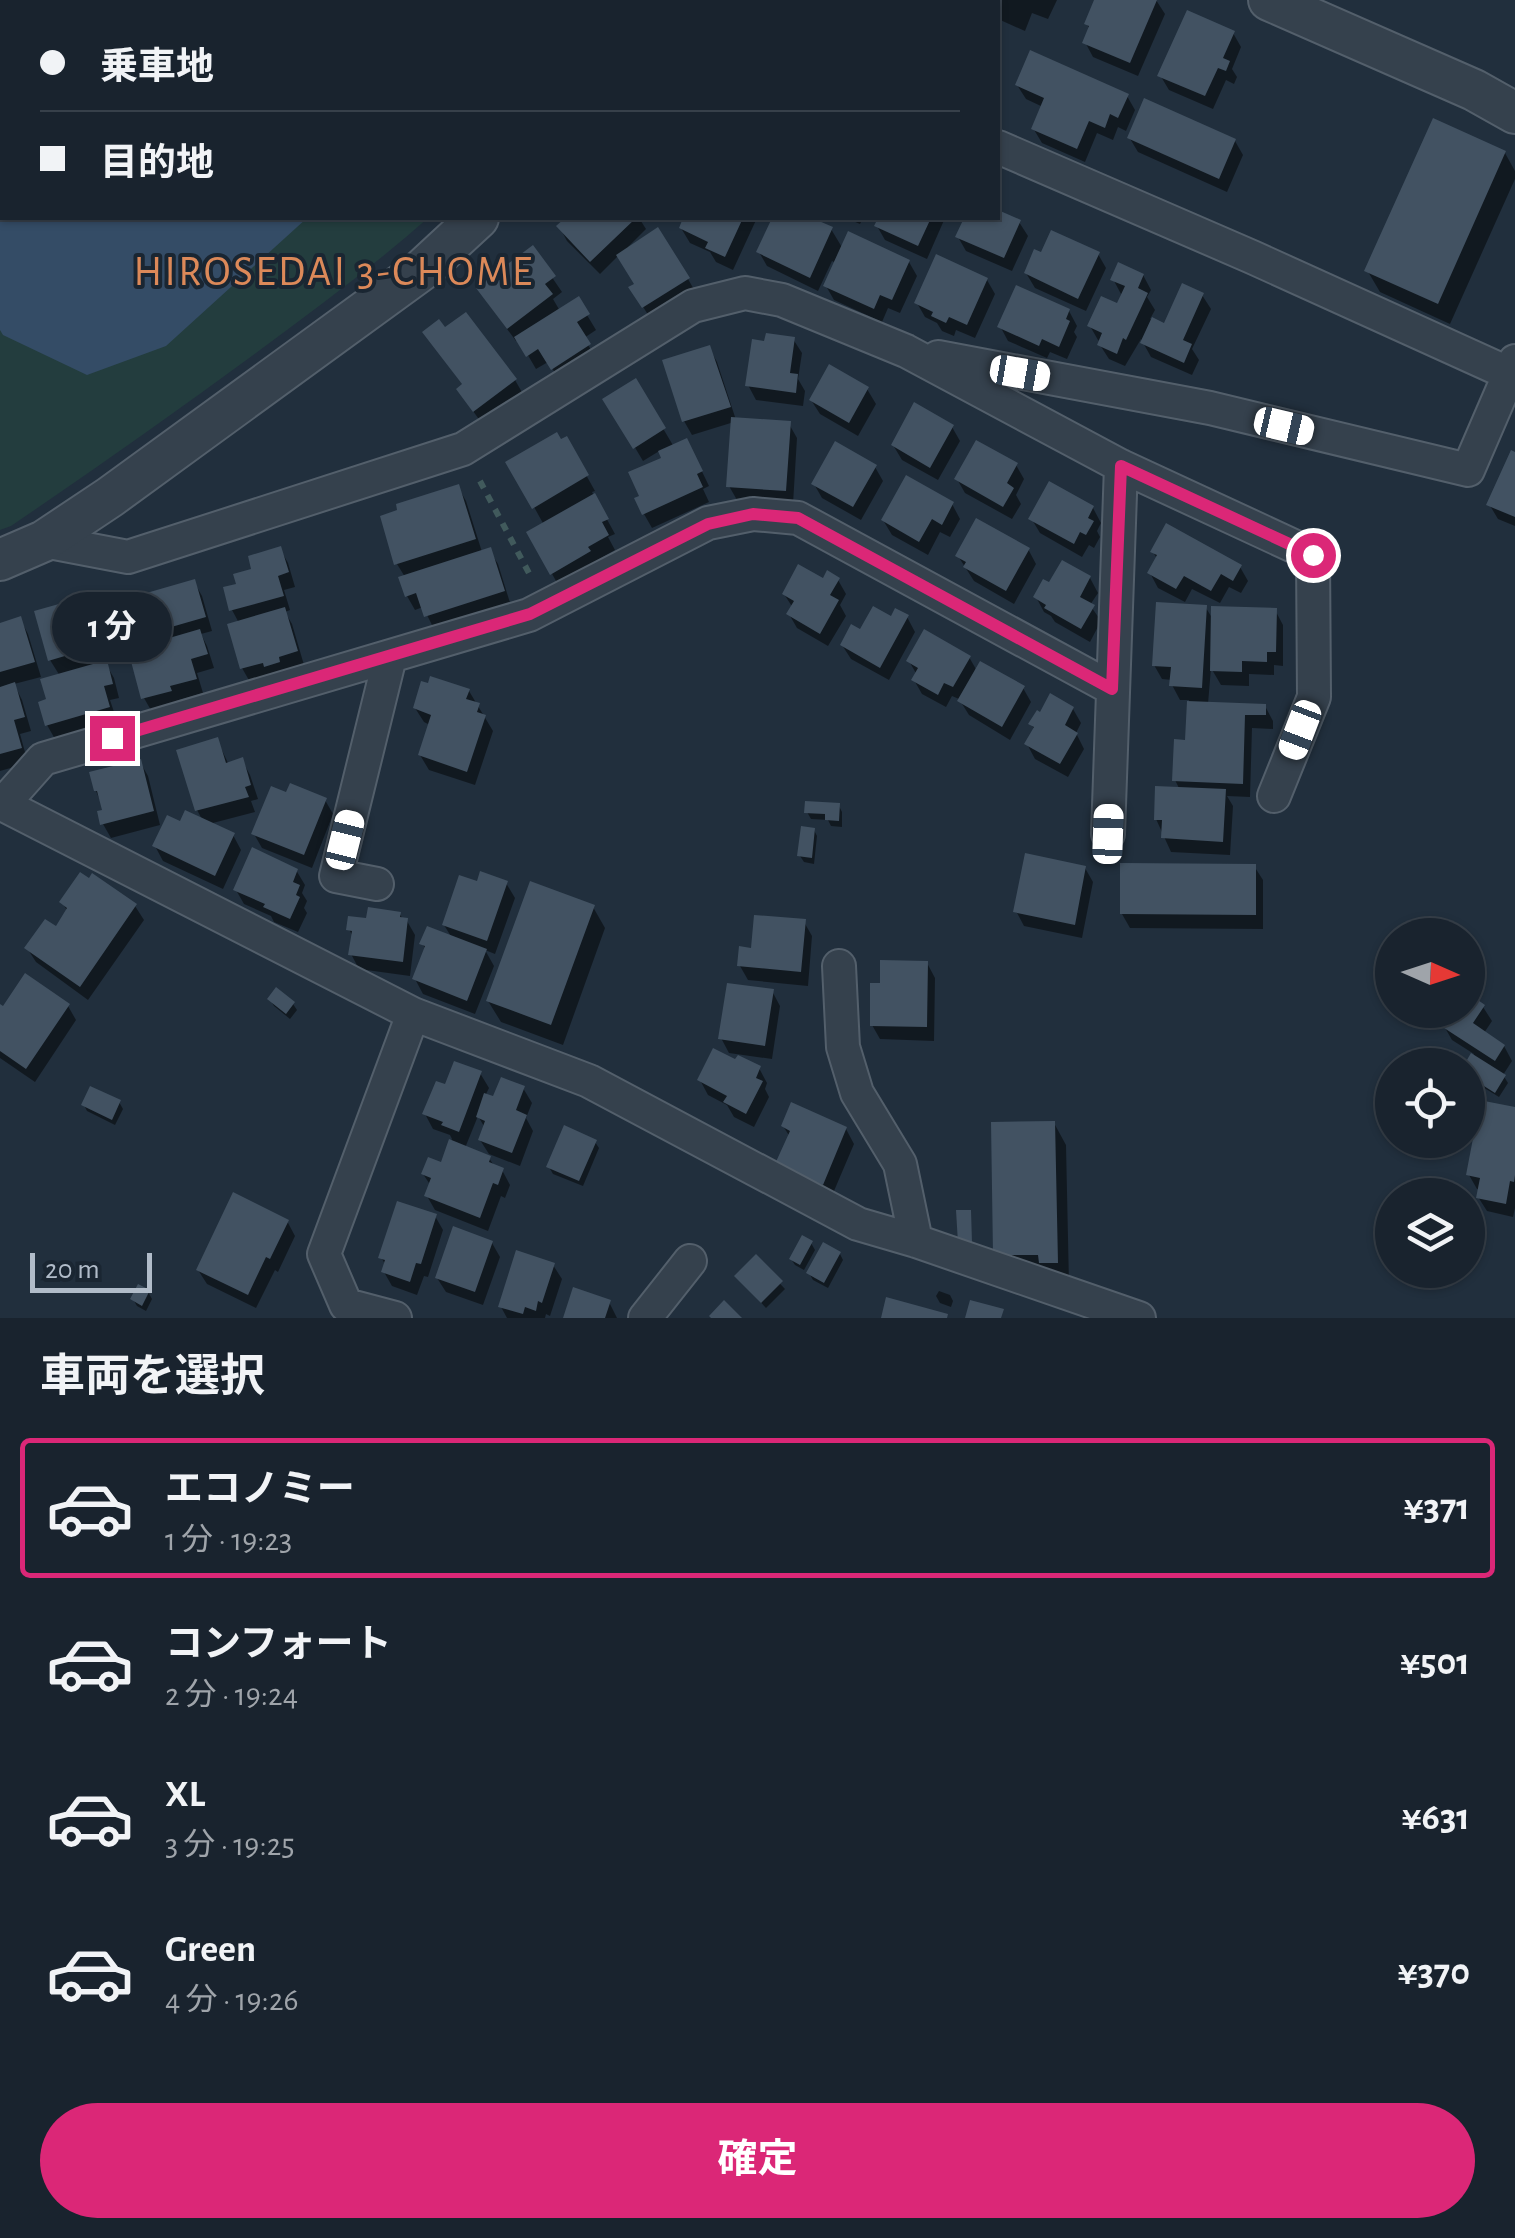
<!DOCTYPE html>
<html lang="ja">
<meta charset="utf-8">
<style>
:root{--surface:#19232e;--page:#262f3a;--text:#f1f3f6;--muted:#9fa4aa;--line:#37404a;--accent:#db2777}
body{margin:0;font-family:"Alegreya Sans","Noto Sans JP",sans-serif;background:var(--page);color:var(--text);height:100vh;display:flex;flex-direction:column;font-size:38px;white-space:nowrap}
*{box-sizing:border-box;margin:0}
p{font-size:32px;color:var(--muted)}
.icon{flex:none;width:55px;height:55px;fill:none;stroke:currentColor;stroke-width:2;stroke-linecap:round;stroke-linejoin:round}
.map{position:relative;height:1318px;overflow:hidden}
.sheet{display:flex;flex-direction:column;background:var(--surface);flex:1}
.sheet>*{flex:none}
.guide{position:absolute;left:0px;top:0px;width:1000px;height:220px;box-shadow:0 2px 8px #0004,0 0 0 2px var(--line);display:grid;align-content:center;height:220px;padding:0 40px;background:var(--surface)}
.needle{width:65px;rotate:93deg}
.tools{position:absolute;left:1375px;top:918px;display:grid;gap:20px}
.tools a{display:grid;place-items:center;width:110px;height:110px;border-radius:50%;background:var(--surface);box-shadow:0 2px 8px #0004,0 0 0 2px var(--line);font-size:50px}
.scale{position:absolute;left:30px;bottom:25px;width:122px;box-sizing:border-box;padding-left:10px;border:5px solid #b1bcc9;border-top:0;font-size:28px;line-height:35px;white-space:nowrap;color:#b1bcc9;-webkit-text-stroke:8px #1a2632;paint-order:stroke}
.end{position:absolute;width:45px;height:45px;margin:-22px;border:12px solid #db2777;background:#fff;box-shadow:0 0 0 5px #fff}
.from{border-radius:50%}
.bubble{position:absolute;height:70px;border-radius:35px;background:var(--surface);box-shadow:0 2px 8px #0004,0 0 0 2px var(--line);font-size:32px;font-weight:700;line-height:70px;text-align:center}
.car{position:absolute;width:30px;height:60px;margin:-30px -15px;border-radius:12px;box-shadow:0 0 8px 2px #0007;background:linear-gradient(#fff 24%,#345 0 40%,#fff 0 76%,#345 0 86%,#fff 0)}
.guide b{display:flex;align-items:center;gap:35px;height:95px;font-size:38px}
.guide b+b{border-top:2px solid var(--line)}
.guide i{width:25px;height:25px;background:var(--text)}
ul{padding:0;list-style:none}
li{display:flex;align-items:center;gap:30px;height:140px;margin:0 20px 15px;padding:0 20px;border:5px solid transparent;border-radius:10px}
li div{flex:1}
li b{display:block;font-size:38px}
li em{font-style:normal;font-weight:700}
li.active{border-color:var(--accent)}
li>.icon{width:90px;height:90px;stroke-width:1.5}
h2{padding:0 40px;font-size:45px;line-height:120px}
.cta{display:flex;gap:20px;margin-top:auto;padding:20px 40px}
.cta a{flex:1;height:115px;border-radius:60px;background:var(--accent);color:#fff;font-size:40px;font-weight:700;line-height:115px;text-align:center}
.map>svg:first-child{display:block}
</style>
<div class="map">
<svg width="1515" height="1318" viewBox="0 0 1515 1318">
<rect width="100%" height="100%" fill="#212f3d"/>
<path fill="#233d3e" d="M0,0H558L559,2H2V218H428C375,265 318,307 260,350C178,410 95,469 11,526L0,530Z"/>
<path fill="#344c66" d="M2,159V218H307L166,346L87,375L3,335L0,330V163Z"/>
<path fill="#0007" d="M710,0H745L744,2H712Z
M771,0H801L800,2H777Z
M953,0H1057L1048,19L1032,13L1025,31L998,19V2H959Z
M1097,0H1156L1165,14L1138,76L1093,57L1085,42L1090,30L1087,24Z
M1233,33L1241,47L1232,69L1237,77L1234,84L1226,80L1213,109L1169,90L1160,75Z
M1017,85L1127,96L1135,110L1126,131L1118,127L1113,140L1097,133L1085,162L1042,143L1033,128L1043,107L1026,99Z
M1129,137L1235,141L1243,155L1227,192L1138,152Z
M1505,153L1515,171V179L1450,324L1380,292L1367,270Z
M998,212L1019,222L1028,236L1012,271L966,251L958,237L967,218H998Z
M568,218H639L646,229L628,247L688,279L696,293L652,321L640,302L636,285L619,255L600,274L567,241L559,226Z
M686,218H757L733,270L716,262L710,252L690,243L681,228Z
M775,218H806L831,229L843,249L909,262L917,276L900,313L888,308L882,322L834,300L826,286L836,263L832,261L818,291L767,266L759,252Z
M846,218H863L860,224Z
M881,218H945L927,259L885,240L877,226Z
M532,248L562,292L553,299L560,311L578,300L596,330L584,338L597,360L561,382L548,362L536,369L519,340L516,341L487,302Z
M1098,254L1106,268L1086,311L1035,288L1026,273Z
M1143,275L1151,290L1147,297L1155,310L1150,319L1165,326L1202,295L1211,309L1192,349L1199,360L1192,375L1151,357L1141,339L1125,366L1109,359L1100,345L1101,342L1098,340L1090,326L1118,307L1121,294L1113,279Z
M987,280L995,294L975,338L956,330L954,336L942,331L937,323L925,317L917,303Z
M1069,311L1077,326L1074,332L1077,337L1067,359L1050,352L1047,358L1008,341L1000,326Z
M793,339L802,353L798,379L805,391L803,406L756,400L748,385L767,343Z
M434,346L515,380L523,394L483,425L468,404L464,386Z
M709,348L717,362L736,420L789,424L797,438L793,504L737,500L729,486L734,422L692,435L684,421Z
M635,381L674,447L694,455L709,486L703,489L709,502L652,528L644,514L664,459L661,450L643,461L606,399Z
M867,389L876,404L858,436L820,414L811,400Z
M952,427L960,441L938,480L902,460L893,445Z
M566,439L595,491L592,492L615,534L608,537L615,550L594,562L597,567L560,588L529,533L544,525L509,462Z
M1515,455V526L1498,519L1489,504Z
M1016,465L1024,479L1016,495L1021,504L1012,519L965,493L957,479Z
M875,467L883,481L861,520L822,498L814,484Z
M458,487L466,501L482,552L489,550L498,564L511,606L435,631L423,607L415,610L407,596L405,577L397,564L400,512Z
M952,504L960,519L950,537L940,532L928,555L892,535L883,520Z
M1093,508L1101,523L1097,531L1100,537L1094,548L1089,545L1082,557L1040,533L1031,518Z
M280,549L288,563L295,587L284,590L290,610L285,612L292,624L304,665L250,682L242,668L239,623L232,610L239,586Z
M1028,549L1036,564L1014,604L974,581L958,556Z
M1153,552L1240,567L1248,581L1241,593L1229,587L1220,603L1192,589L1185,602L1158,588L1150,573L1158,560Z
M1090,578L1098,593L1090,605L1101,621L1090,642L1055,622L1051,616L1044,612L1036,597L1050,585Z
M838,580L846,594L840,605L846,616L828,646L797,628L789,614L793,608L784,594Z
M194,582L202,596L212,631L201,634L207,646L214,668L197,673L203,693L176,701L178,705L152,712L144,698L156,644L149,633Z
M97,596L105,610L118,657L104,661L114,678L119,698L110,700L117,721L55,739L47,725L49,701L60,676L50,660L37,613Z
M1206,608L1214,621L1275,610L1283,625V666L1274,665V675L1249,674V686L1221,685L1211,668L1208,704L1265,706L1273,721V729L1252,728L1250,797L1227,796L1233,806L1230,855L1171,852L1156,819L1180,790L1175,780L1188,742L1189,700H1180L1172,685V680L1162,679L1154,665Z
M907,617L915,632L889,680L851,659L842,645L861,633L892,619Z
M20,619L28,634L41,677L14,684L22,700L31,731L20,734L28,763L0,771V625Z
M969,657L977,671L1023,688L1031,702L1010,740L969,715L959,699L952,696L946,707L922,694L914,680L917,675L909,661Z
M469,691L493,731L475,785L429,770L420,755L430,725L424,722L415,708Z
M1073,709L1081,723L1076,733L1084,749L1068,777L1035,759L1027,744L1035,730L1031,724Z
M217,740L229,765L242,760L250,775L258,799L251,801L255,812L209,824L233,835L241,850L223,889L163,861L155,846L181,824L203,821L197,810Z
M140,762L148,776L160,825L111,838L103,824L105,812L96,791Z
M287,795L325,800L333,814L312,868L262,848L254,834Z
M839,806L842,812V827L831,826L828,820L811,819L807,812Z
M814,830L817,836L814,864L804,862L800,856Z
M1254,866L1263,880V929L1130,928L1122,914Z
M1085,868L1093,882L1082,938L1024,926L1016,911Z
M296,870L305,885L302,893L307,901L304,908L307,913L298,932L274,922L271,916L244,904L236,890Z
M506,883L515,898L495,954L485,950L494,966L475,1014L423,994L415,979L426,950L422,943L452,938L444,925L479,884Z
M62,902L135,906L144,920L88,1000L36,962L27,948L56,930L68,912Z
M593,907L605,928L563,1045L501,1022L488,1001Z
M400,914L403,920L407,921L415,935L410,976L359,969L351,954L353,937L349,929L369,921Z
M804,922L812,936L808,986L748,980L740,966L753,950Z
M927,963L935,978L934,1041L880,1039L872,1025L882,985Z
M772,991L780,1006L772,1059L729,1053L721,1038Z
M1468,996L1483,1007L1492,1021L1484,1033L1504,1046L1512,1061L1503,1075L1508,1083L1499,1097L1468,1078L1467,1065L1474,1054L1452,1040L1444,1026L1454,1010H1468Z
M270,999L293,1004L297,1010L290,1019L274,1006Z
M68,1006L76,1020L35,1082L0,1058V1007Z
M759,1068L767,1083L765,1089L769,1097L754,1127L734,1117L727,1105L708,1095L700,1080Z
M480,1073L489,1088L485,1096L495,1099L523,1088L532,1103L526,1118L533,1131L520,1166L489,1154L480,1140L485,1128L478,1116L465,1148L489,1158L495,1167L502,1170L510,1185L505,1198L501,1196L488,1231L435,1210L427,1196L431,1186L423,1174L442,1166L452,1139L450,1135L433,1129L425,1114L446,1088Z
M119,1102L123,1109L115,1125L87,1111L84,1105Z
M1515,1109V1208L1513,1217L1487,1211L1478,1197L1480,1190L1477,1189L1469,1175L1477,1134L1472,1126Z
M1054,1123L1066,1145L1069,1284L996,1255Z
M783,1126L846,1129L854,1144L831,1198L778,1164L790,1137Z
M595,1142L599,1148L583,1186L553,1174L549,1167Z
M435,1216L443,1230L428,1277L424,1276L417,1295L392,1286L384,1272L386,1266L381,1257Z
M287,1221L295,1236L278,1272L275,1270L256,1308L207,1284L198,1270Z
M492,1243L500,1257L483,1305L446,1292L437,1278Z
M811,1243L815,1250L804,1270L795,1265L791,1259Z
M840,1254L843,1260L828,1288L813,1280L809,1273Z
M756,1258L785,1289L766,1308L737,1277Z
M553,1265L562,1279L550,1316L546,1314L545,1318H507L501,1307Z
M939,1291L950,1295L953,1301L951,1307L940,1303L936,1296Z
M148,1292L152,1299L146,1311L137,1306L133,1299Z
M609,1302L617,1318H565Z"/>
<path fill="#425262" d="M1094,0H1157L1130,63L1082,43L1089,26L1084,24Z
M1187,10L1235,31L1223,58L1230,61L1226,71L1218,68L1205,96L1157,76Z
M1030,50L1129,94L1118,118L1110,114L1105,128L1089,121L1077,149L1031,129L1044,98L1015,85Z
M1144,98L1236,139L1219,179L1127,138Z
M1433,118L1506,151L1438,304L1364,271Z
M998,210L1021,220L1004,258L955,237L964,218H998Z
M565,218H636L590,262L556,226Z
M683,218H743L725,257L705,248L708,242L679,228Z
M772,218H812L833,227L810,278L756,252Z
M878,218H931L918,246L874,226Z
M658,227L690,278L642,308L628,287L634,284L616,255Z
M1051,230L1100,252L1078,299L1024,273L1034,249L1041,252Z
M848,231L910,260L892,300L880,295L874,309L823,286Z
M533,245L556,276L545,284L553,294L507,329L476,288Z
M936,254L988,278L967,325L949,317L946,323L931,316L933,312L914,303Z
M1118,262L1144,274L1138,288L1148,293L1126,340L1123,338L1117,354L1097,345L1102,333L1087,326L1101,296L1117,303L1125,286L1110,280Z
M1182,283L1204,293L1183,340L1192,344L1184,363L1140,343L1152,317L1164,323Z
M1016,285L1070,309L1066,319L1070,321L1059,347L1042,339L1039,346L997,327Z
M579,296L590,314L577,322L591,344L551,370L538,349L526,357L514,337Z
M466,312L517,379L473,412L456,389L462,384L422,332L439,319L445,327Z
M766,333L795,337L790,373L798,374L796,393L745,386L752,339L764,341Z
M710,345L731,407L682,422L662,360Z
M829,364L869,387L849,423L809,400Z
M636,378L666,428L633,449L602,399Z
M914,402L954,425L930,468L891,445Z
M731,417L791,421L786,491L726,487Z
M557,432L561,439L567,436L589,475L532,509L505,462Z
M687,438L703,471L697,474L703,487L642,515L634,498L639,496L628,472L661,458L658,451Z
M976,440L1018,463L1007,483L1014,488L1003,507L954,479Z
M835,441L877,465L853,507L811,484Z
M1511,450L1515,452V517L1486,505Z
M906,475L954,502L942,525L932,519L919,542L881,520Z
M1049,481L1094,506L1088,518L1094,521L1086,535L1080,532L1074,544L1028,519Z
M459,484L476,539L394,565L380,516L397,510L396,504Z
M595,493L609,519L602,522L609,535L588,547L591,551L550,575L526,532Z
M976,518L1030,548L1006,591L963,567L966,562L955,556Z
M1166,523L1242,565L1233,581L1221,574L1211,591L1184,576L1176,589L1147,573L1157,555L1150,552Z
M281,546L289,572L278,576L284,596L229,611L223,587L236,584L233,574L251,569L248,556Z
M491,547L505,591L424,617L416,593L405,597L398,577Z
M1062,560L1091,576L1080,597L1095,605L1081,629L1044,608L1046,605L1033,597L1043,579L1049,582Z
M798,564L823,578L827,570L840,578L830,595L839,600L820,634L786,614L794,601L782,594Z
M195,579L206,617L147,634L136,596Z
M98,593L112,642L48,661L34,611Z
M1156,602L1207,605L1202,688L1169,686L1171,667L1152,666Z
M873,606L891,616L895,608L909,615L880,668L840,645L851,624L860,629Z
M1211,606L1277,608L1276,652H1267V662L1242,661V672L1210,671Z
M285,607L298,651L279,657L280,662L264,667L263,663L240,669L227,624Z
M21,616L35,662L0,672V623Z
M200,629L208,654L191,659L197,679L170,686L172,691L141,699L128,650Z
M924,629L971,656L953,687L944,683L938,695L911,680L918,668L906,661Z
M107,660L113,684L104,686L110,707L45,726L38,702L46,699L40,679Z
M980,661L1025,686L1002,727L957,701Z
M430,676L470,689L466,699L480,703L477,712L486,715L467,772L418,755L431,715L413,708L421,681L428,683Z
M15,682L25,717L14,720L22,748L0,754V687Z
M1050,693L1074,707L1065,725L1078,733L1060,764L1024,744L1034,727L1028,724L1037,710L1040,712Z
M1187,701L1266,704V715H1245L1243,784L1172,781L1174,739L1185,740Z
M218,737L226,763L243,757L251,785L245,787L249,797L195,811L176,750Z
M141,759L154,811L100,825L97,811L102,810L97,791H94L89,772Z
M290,783L327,798L304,855L251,834L271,786L286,792Z
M1155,786L1226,789L1223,842L1161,838L1162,820H1154Z
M805,801L840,803L839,821L825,820V814L804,813Z
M185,810L235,833L215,876L152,846L167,815L180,821Z
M801,826L815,828L812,858L797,856Z
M252,847L298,869L293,882L300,885L296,895L300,897L290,919L263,907L265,904L233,890Z
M1025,853L1086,866L1075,925L1013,912Z
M1120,863L1256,864V915L1120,914Z
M480,871L508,881L487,941L442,925L459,875L477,881Z
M80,872L89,878L92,873L137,904L80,987L24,948L45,919L56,926L67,908L59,902Z
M530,881L595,905L551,1025L486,1001Z
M368,907L401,912L400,917L408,918L403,962L348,955L352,931L346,930L348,916L366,918Z
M754,915L806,919L801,972L737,966L739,946L751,948Z
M427,926L487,949L467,1001L412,979L425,946L419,944Z
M880,960L928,961L927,1027L870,1026V983H880Z
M25,973L70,1004L26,1069L0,1051V1004L3,1006Z
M727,983L774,989L765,1046L718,1039Z
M276,987L295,1002L286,1014L267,999Z
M1468,993L1485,1005L1473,1023L1505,1045L1495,1061L1441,1026L1451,1010H1468Z
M713,1048L735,1059L738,1055L761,1066L756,1078L763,1081L746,1114L723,1102L727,1096L697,1080Z
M1471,1053L1506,1075L1495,1093L1468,1076V1065H1464Z
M454,1061L482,1071L459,1132L441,1125L443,1122L422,1114L436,1081L445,1084Z
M501,1077L525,1086L516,1110L527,1115L512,1153L478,1140L485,1121L476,1117L484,1093L493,1096Z
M90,1086L121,1100L112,1120L81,1105Z
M1474,1099L1515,1107V1175L1514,1182L1510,1181L1506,1204L1476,1198L1480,1178L1466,1175L1475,1128L1469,1126Z
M791,1102L847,1127L823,1185L775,1164L790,1131L781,1126Z
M1055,1121L1058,1263H1039L1038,1255H993L991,1122Z
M564,1125L597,1140L579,1181L546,1167Z
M449,1139L491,1156L489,1162L504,1168L498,1185L493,1183L480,1218L424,1196L431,1178L421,1174L428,1157L441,1162Z
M233,1192L289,1220L270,1259L266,1257L248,1295L196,1270Z
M397,1201L437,1214L421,1264L416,1263L410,1282L381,1272L385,1260L378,1258Z
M956,1210H971L972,1243H958Z
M453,1226L493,1241L475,1292L435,1278Z
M802,1235L813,1241L800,1265L789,1259Z
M823,1242L841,1252L824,1283L806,1273Z
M516,1250L555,1263L542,1303L538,1301L536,1311L525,1307L523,1314L498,1307Z
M756,1254L783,1281L761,1303L734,1276Z
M138,1284L150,1290L142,1306L130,1299Z
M573,1287L611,1300L605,1318H563Z
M886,1297L948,1314L947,1318H881Z
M724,1300L742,1318H711L709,1316Z
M970,1300L1004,1309L1001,1318H965Z"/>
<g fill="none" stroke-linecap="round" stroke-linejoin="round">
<defs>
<path id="minor" d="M664,0L669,2
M998,147L1252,257L1510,374L1515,378
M938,357L1210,408L1468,470L1515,361
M44,541L128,557L463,449L693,306L745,293L782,300L906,351L1121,466L1313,555L1314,697L1274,796
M0,803L413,1014L589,1081L858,1224L916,1241L1139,1318
M3,804L43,759L529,615L708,523L753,514L798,518L1113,689
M1108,834L1121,466
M377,884L336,876L390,657
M839,966L843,1047L857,1093L900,1164L916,1241
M395,1318L346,1305L324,1254L413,1014
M645,1318L690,1261"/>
<path id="tertiary" d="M1269,0L1474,90L1515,113
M619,2L620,0
M0,560L44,541L110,497L423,269L478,218"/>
</defs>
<use href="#minor" stroke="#535f6b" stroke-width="36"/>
<use href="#tertiary" stroke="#535f6b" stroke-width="44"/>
<path stroke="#415a5c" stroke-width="6" stroke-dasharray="8 8" stroke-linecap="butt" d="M480,481L530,575"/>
<use href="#minor" stroke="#35414d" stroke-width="32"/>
<use href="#tertiary" stroke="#35414d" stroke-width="40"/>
</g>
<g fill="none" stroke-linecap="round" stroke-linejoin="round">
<path stroke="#db2777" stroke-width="12" d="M112,738L530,614L708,524L753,514L798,518L1112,689L1121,466L1313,555"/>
</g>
<g text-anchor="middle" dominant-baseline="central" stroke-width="8" stroke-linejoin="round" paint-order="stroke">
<g font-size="42" letter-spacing="2.5" fill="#dc8959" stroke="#1a2632">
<text x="334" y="272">HIROSEDAI 3-CHOME</text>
</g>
</g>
</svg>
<div class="tools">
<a><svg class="needle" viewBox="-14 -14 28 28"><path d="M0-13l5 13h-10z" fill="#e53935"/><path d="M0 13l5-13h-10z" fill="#9fa4aa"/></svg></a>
<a><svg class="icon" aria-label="locate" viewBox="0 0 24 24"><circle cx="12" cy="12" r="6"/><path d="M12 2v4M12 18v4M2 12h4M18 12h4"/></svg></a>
<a><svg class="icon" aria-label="layers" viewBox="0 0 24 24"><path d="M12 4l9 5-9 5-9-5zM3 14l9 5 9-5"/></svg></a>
</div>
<div class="scale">20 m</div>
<i class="end from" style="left:1313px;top:555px"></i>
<i class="end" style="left:112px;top:738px"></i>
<div class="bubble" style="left:52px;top:592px;width:120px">1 分</div>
<i class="car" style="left:1020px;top:373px;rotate:100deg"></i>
<i class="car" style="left:1284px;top:426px;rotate:103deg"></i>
<i class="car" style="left:1300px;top:730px;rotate:201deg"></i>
<i class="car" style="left:1108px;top:834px;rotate:2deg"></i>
<i class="car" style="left:345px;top:840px;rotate:14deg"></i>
<div class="guide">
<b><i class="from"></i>乗車地</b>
<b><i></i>目的地</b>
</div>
</div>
<section class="sheet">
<h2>車両を選択</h2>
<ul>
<li class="active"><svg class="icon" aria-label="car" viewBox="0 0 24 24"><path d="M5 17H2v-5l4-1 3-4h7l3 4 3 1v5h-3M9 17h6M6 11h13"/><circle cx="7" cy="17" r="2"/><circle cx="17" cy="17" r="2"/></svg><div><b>エコノミー</b><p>1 分 · 19:23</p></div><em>¥371</em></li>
<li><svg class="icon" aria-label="car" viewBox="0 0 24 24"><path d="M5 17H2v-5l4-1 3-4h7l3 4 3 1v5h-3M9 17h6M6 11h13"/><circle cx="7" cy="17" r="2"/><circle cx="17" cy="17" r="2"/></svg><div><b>コンフォート</b><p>2 分 · 19:24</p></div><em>¥501</em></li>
<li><svg class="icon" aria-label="car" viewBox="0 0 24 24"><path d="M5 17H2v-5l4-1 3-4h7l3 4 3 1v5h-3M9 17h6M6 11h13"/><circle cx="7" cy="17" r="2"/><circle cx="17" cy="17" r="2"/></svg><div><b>XL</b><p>3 分 · 19:25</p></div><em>¥631</em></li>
<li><svg class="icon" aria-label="car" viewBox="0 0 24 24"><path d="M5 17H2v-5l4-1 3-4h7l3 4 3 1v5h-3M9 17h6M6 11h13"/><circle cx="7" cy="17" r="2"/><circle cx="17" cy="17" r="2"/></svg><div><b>Green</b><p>4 分 · 19:26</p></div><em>¥370</em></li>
</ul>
<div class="cta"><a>確定</a></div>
</section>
